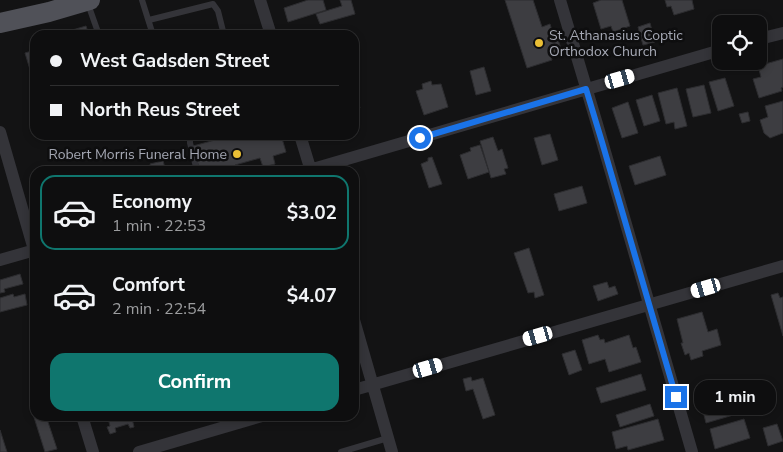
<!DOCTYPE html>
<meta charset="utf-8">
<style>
:root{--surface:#0e0e0f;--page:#1c1c1d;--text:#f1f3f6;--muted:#9b9c9e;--line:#2e2e2f;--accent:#0f766e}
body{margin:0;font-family:"Nunito Sans",sans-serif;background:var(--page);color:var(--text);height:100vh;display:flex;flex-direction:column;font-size:19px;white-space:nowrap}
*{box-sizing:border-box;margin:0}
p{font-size:16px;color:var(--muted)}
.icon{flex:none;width:28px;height:28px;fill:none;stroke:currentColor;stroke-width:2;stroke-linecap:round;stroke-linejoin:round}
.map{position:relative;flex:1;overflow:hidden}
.side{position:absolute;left:30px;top:166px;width:329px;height:255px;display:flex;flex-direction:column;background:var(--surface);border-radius:15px;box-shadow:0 2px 8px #0003,0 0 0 1px var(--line)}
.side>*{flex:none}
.hud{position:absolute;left:30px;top:30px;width:329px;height:110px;border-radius:15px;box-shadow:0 2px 8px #0003,0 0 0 1px var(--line);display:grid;align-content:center;height:110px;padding:0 20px;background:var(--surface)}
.tools{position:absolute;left:712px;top:15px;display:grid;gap:10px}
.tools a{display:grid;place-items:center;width:55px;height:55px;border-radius:10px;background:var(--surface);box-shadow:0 2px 8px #0003,0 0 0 1px var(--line);font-size:25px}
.end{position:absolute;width:22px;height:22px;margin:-11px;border:6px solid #1a73e8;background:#fff;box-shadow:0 0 0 2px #fff}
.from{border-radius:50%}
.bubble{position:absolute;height:35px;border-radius:15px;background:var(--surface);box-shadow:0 2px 8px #0003,0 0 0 1px var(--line);font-size:16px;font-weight:700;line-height:35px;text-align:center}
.car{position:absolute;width:15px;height:30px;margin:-15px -8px;border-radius:6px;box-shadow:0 0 4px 1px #0007;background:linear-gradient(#fff 24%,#345 0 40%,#fff 0 76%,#345 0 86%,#fff 0)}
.hud b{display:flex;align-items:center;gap:18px;height:48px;font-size:19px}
.hud b+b{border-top:1px solid var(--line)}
.hud i{width:12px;height:12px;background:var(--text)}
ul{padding:9px 0 0;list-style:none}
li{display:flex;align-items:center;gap:15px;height:75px;margin:0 10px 8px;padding:0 10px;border:2px solid transparent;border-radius:15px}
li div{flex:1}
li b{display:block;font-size:19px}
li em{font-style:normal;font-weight:700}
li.current{border-color:var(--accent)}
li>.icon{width:45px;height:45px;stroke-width:1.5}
.primary-button{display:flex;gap:10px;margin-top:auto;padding:10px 20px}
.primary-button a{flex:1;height:58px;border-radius:15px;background:var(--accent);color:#fff;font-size:20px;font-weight:700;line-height:58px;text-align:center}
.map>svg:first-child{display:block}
</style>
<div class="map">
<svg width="783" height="452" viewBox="0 0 783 452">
<rect width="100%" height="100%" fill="#131314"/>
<path fill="#3d3d41" stroke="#2d2d30" d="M308,0H323L326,10L288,22L284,8Z
M340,0H351L355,14L320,24L316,14L342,6Z
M505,0H533L542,27L550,24L553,34L556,33L562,52L551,56L552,60L527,68Z
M601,0H622L630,26L613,32L611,26L601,29L593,3Z
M665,0H692L694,9L674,15L671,6L667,7Z
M650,23L655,42L643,45L638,27Z
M86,26L89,35H70L69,31Z
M35,50V86L25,53Z
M783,59V87L781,88L782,91L759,98L753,79L761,77L758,66Z
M484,67L491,91L476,95L470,71Z
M725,78L734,106L718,111L709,82Z
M431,81L432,85L441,84L448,107L424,115L416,91L423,89L422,84Z
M704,85L711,113L693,117L686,89Z
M354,87L360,108L354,110Z
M677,88L687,126L675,129L674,122L666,124L658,93Z
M652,95L660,121L644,126L636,100Z
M783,101V133L770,138L764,133L760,120L768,117L765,106Z
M628,102L638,133L622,138L612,108Z
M748,112L750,121L742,123L739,114Z
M550,134L558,160L542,165L534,138Z
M226,135H281L286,152L273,156L275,164L263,167L260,158L235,165L236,170L233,171H200L193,146L226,137Z
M493,137L498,151L502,149L508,168L504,169L506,174L491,178L480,141Z
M480,145L489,172L468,179L460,155L471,151L470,148Z
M660,156L666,175L635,185L629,166Z
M432,157L442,184L429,188L421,164L428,161V158Z
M163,161L166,171H152L150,164Z
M582,186L587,203L559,211L554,194Z
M529,248L544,295L535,298L534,292L528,293L514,253Z
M20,274L23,284L4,289L5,292L0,293V280Z
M607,282L609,288L615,286L618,294L598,301L593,286Z
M778,293L780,298L783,297V336L771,295Z
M13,294L14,297L25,294L27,305L0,312V298Z
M702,312L708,332L717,329L721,345L702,351L703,356L691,360L689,353L685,355L681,343H683L677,319Z
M598,335L600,340L604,339L605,343L629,335L633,348L636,347L641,362L609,372L605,359L589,364L582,340Z
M575,350L582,370L569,375L562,354Z
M641,374L646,390L601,403L596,388Z
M471,377L472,381L483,378L495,415L483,419L473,389L466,391L463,379Z
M733,380L735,391L728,393L729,397L712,401L711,397L699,400L696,389Z
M743,399L747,411L706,423L703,411Z
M650,404L654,416L620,427L616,415Z
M35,410V416H46L57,449L45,452L32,411Z
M103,416H138L132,418L134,427L130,428L128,424L115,428L116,432L110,434L107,427L110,426L108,418L104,419Z
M658,419L664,440L628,450L627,446L616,449L612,432Z
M744,419L750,438L715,449L710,429Z
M777,424L783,441L768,446L763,428Z
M0,430L7,452H0Z"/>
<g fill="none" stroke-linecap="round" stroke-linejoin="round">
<path stroke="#343439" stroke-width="6" d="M142,0L153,35
M88,4L99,35
M149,20L213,4L218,11L224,35
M190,135V143L197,171
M341,452L388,438"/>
<path stroke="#343439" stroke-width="12" d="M260,0L271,35
M560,0L597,124L692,452
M759,39L783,33
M0,132L35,253
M300,135L311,171
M306,171L721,50
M0,260L35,250
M354,320L392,452
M354,390L783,266
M82,416L93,452
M139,452L262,416"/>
<path stroke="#505158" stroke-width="20" d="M0,23L49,12L90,0"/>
</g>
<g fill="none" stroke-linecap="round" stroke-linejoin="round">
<path stroke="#1a73e8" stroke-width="6" d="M420,138L586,89L602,142L676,397"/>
</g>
<g fill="#eabf35" stroke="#0e0e0f" stroke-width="2">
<circle cx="539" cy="43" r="5"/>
<circle cx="237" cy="154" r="5"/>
</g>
<g text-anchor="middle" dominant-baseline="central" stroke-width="5" stroke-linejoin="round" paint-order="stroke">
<g font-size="14" fill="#a5a8b4" stroke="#0e0e0f" text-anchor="start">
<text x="549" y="35">St. Athanasius Coptic<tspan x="549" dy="16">Orthodox Church</tspan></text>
<text x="227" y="154" text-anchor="end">Robert Morris Funeral Home</text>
</g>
</g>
</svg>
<div class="tools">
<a><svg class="icon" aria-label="locate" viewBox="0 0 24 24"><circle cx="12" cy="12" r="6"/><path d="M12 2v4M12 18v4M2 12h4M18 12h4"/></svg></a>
</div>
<i class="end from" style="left:420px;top:138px"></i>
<i class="end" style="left:676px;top:397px"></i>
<div class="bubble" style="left:694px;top:380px;width:82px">1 min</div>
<i class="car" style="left:620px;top:79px;rotate:74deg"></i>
<i class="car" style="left:706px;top:288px;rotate:254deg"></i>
<i class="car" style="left:538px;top:336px;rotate:254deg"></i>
<i class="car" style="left:428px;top:368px;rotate:74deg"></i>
<div class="hud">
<b><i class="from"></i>West Gadsden Street</b>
<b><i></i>North Reus Street</b>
</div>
<section class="side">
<ul>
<li class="current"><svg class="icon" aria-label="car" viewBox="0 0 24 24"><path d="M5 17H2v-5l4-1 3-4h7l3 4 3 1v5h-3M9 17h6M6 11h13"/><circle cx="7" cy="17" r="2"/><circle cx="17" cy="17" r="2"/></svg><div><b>Economy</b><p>1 min · 22:53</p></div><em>$3.02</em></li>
<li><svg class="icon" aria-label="car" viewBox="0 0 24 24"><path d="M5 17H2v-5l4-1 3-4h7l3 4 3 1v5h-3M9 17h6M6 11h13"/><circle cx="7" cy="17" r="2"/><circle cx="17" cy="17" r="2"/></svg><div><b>Comfort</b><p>2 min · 22:54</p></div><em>$4.07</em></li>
</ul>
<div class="primary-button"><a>Confirm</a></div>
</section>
</div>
